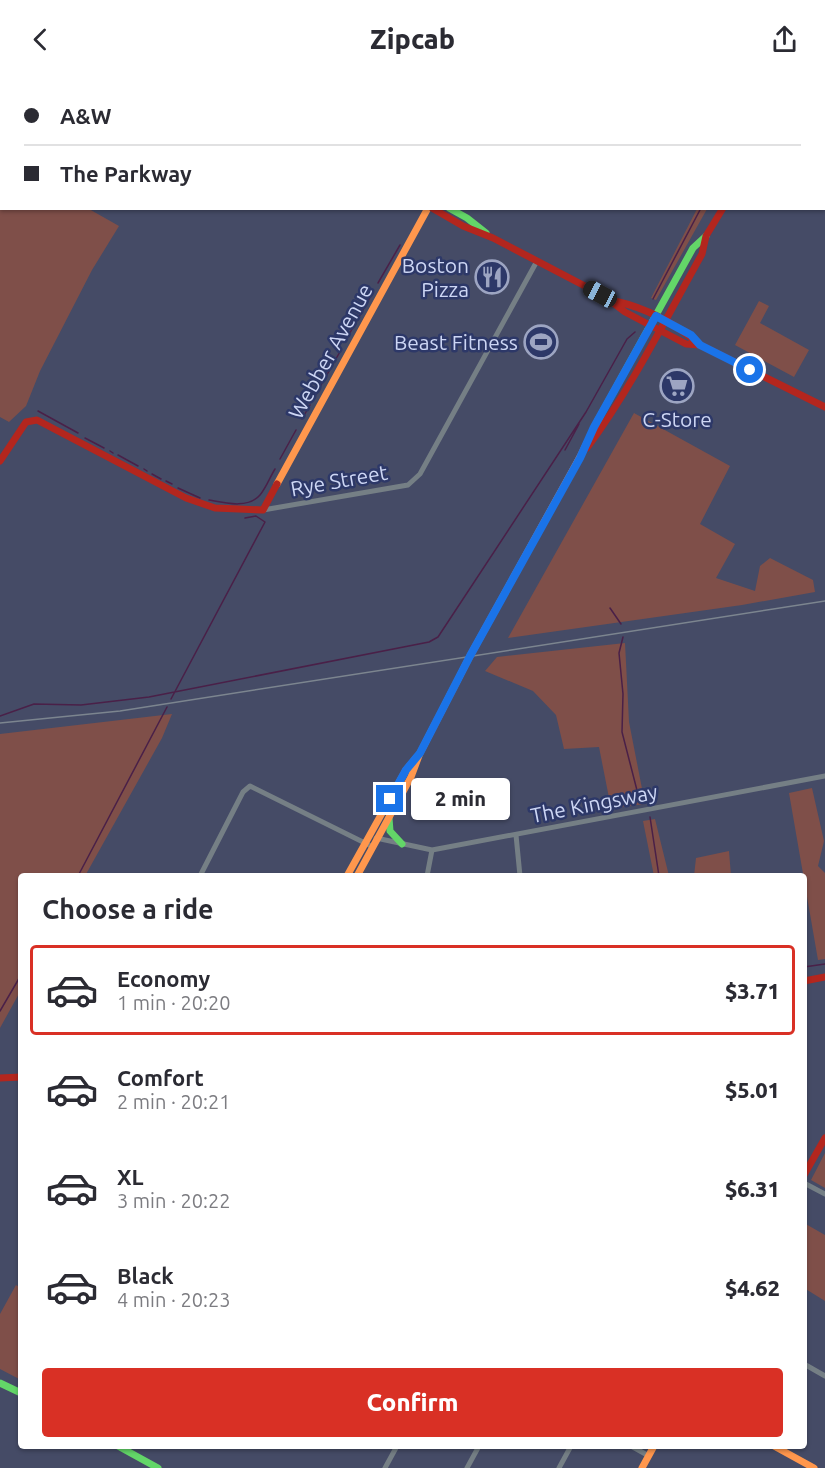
<!DOCTYPE html>
<meta charset="utf-8">
<style>
:root{--surface:#fff;--page:#f7f7f7;--text:#2b2b33;--muted:#7c7c81;--line:#e1e1e2;--accent:#d93025}
body{margin:0;font-family:Ubuntu,sans-serif;background:var(--page);color:var(--text);height:100vh;display:flex;flex-direction:column;font-size:22px;white-space:nowrap}
*{box-sizing:border-box;margin:0}
p{font-size:20px;color:var(--muted)}
.icon{flex:none;width:33px;height:33px;fill:none;stroke:currentColor;stroke-width:2;stroke-linecap:round;stroke-linejoin:round}
.map{position:relative;flex:1;overflow:hidden}
.panel{position:absolute;left:18px;top:795px;width:789px;height:576px;display:flex;flex-direction:column;background:var(--surface);border-radius:6px;box-shadow:0 2px 4px #0004}
.panel>*{flex:none}
.banner{position:absolute;left:0px;top:0px;width:825px;height:132px;box-shadow:0 2px 4px #0004;display:grid;align-content:center;height:132px;padding:0 24px;background:var(--surface)}
.end{position:absolute;width:27px;height:27px;margin:-14px;border:8px solid #1a73e8;background:#fff;box-shadow:0 0 0 3px #fff}
.from{border-radius:50%}
.bubble{position:absolute;height:42px;border-radius:6px;background:var(--surface);box-shadow:0 2px 4px #0004;font-size:20px;font-weight:800;line-height:42px;text-align:center}
.car{position:absolute;width:18px;height:36px;margin:-18px -9px;border-radius:8px;box-shadow:0 0 4px 2px #0007;background:linear-gradient(#222 24%,#8ab4d8 0 40%,#222 0 76%,#8ab4d8 0 86%,#222 0)}
.banner b{display:flex;align-items:center;gap:21px;height:57px;font-size:22px}
.banner b+b{border-top:2px solid var(--line)}
.banner i{width:15px;height:15px;background:var(--text)}
ul{padding:0;list-style:none}
li{display:flex;align-items:center;gap:18px;height:90px;margin:0 12px 9px;padding:0 12px;border:3px solid transparent;border-radius:6px}
li div{flex:1}
li b{display:block;font-size:22px}
li em{font-style:normal;font-weight:800}
li.on{border-color:var(--accent)}
li>.icon{width:54px;height:54px;stroke-width:1.5}
h2{padding:0 24px;font-size:27px;line-height:72px}
.action{display:flex;gap:12px;margin-top:auto;padding:12px 24px}
.action a{flex:1;height:69px;border-radius:6px;background:var(--accent);color:#fff;font-size:24px;font-weight:800;line-height:69px;text-align:center}
header{display:flex;justify-content:space-between;align-items:center;height:78px;padding:0 24px;background:var(--surface);font-size:27px;font-weight:800}
.map>svg:first-child{display:block}
</style>
<header><svg class="icon" aria-label="back" viewBox="0 0 24 24"><path d="M15 5l-7 7 7 7"/></svg>Zipcab<svg class="icon" aria-label="share" viewBox="0 0 24 24"><path d="M12 15V3M7 8l5-5 5 5M5 13v7h14v-7"/></svg></header>
<div class="map">
<svg width="825" height="1390" viewBox="0 0 825 1390">
<rect width="100%" height="100%" fill="#454b66"/>
<path fill="#7f4f49" d="M0,0H76L2,2V130L89,131L119,148L92,192L40,293L26,328L9,344L0,339Z
M673,0H780L672,1Z
M697,131H707L656,222L651,220Z
M759,223L769,228L760,245L809,272L794,299L735,267Z
M634,335L730,388L700,446L735,466L716,500L755,513L760,488L770,480L813,502L815,514L742,527L508,560Z
M625,565L629,644L645,726L611,730L599,669L564,671L556,637L533,613L485,593L497,579Z
M172,636L162,660L85,798H21V912L0,950V656Z
M812,710L824,763L818,788L825,795V881L818,882L789,715Z
M655,741L669,798H654L643,743Z
M729,773L731,798H694L696,780Z
M825,1075V1110L811,1102Z
M804,1145L825,1157V1223L804,1210Z
M16,1207L21,1210V1302L0,1291V1236Z"/>
<g fill="none" stroke-linecap="round" stroke-linejoin="round">
<path stroke="#4a2048" stroke-width="1.5" d="M770,2L771,0
M378,205L400,167
M653,221L701,130
M347,260L373,214
M316,316L341,272
M38,333L78,355
M586,334L627,261L635,254
M302,341L310,327
M578,348L565,372L579,346
M85,360L104,370
M110,373L113,375
M118,377L138,388
M280,381L296,352
M144,391L147,393
M152,396L161,401
M166,403L172,406
M178,410L200,420
M209,422C225,425 248,431 260,417C266,410 270,399 275,391
M610,530L621,546
M623,559L619,575L623,616L622,654L640,724
M171,621L265,444L256,438L245,440
M0,638L34,626L81,627L149,619L429,564L438,559L586,334
M650,739L659,798
M78,798L167,629
M804,889L825,886
M0,933L21,897"/>
<path stroke="#757f85" stroke-width="5" d="M414,2L415,0
M263,432L408,407L420,396L537,183
M516,757L520,798
M376,760L432,772L825,698
M200,798L243,714L250,708L373,769
M427,798L432,772
M804,1105L825,1116
M804,1286L825,1298
M631,1368L649,1378
M385,1390L397,1368
M467,1390L479,1368
M559,1390L571,1368"/>
<path stroke="#63d668" stroke-width="7" d="M801,2L802,0
M449,130L467,140L486,155
M598,342L693,170L706,158
M389,740L390,753L402,766
M0,1305L21,1315
M118,1368L158,1390"/>
<path stroke="#ff974d" stroke-width="7" d="M196,0L199,2
M277,406L428,130
M347,798L406,692L416,680
M357,798L411,699L420,675L470,578L580,379L598,342
M774,1368L814,1390
M642,1390L654,1368"/>
<path stroke="#b3261e" stroke-width="7" d="M215,0L218,2
M793,0V2
M432,130L463,148L493,160L604,218L625,234L686,266L700,267
M615,223C646,230 676,246 700,267L825,329
M587,370C632,309 665,242 702,176L706,158L723,130
M0,383L26,344L37,342L186,420L215,430L263,432L277,406
M804,903L825,899
M0,1000L21,999
M804,1097L825,1060"/>
<path stroke="#7c858f" stroke-width="1.5" d="M0,645L120,633L825,523"/>
</g>
<g fill="none" stroke-linecap="round" stroke-linejoin="round">
<path stroke="#1a73e8" stroke-width="8" d="M390,721L406,692L420,675L470,578L580,380L594,349L656,238L691,257L700,267L750,292"/>
</g>
<defs>
<symbol id="restaurant-ring" viewBox="-11 -11 22 22"><circle r="9.5" fill="#2d3868" stroke="#9da5c2" stroke-width="1.5"/><path d="M-5-6h1v4h1v-4h1v4h1v-4h1v5L-1.5 .5V6h-2V.5L-5-1ZM5-6V6H3V1.5H1.5Q1.5-4 5-6Z" fill="#9da5c2"/></symbol>
<symbol id="stadium-ring" viewBox="-11 -11 22 22"><circle r="9.5" fill="#2d3868" stroke="#9da5c2" stroke-width="1.5"/><path d="M0-5a6.5 5 0 1 0 0 10a6.5 5 0 1 0 0-10ZM-3.5-1.8h7v3.6h-7Z" fill="#9da5c2"/></symbol>
<symbol id="supermarket-ring" viewBox="-11 -11 22 22"><circle r="9.5" fill="#2d3868" stroke="#9da5c2" stroke-width="1.5"/><path d="M-6-5.5h2.5l.6 2H6L4.5 2H-2.5L-4.4-4H-6ZM-1.5 3.2a1.3 1.3 0 1 0 .1 0ZM3 3.2a1.3 1.3 0 1 0 .1 0Z" fill="#9da5c2"/></symbol>
</defs>
<g fill-rule="evenodd">
<use href="#restaurant-ring" x="473" y="180" width="38" height="38"/>
<use href="#stadium-ring" x="522" y="245" width="38" height="38"/>
<use href="#supermarket-ring" x="658" y="289" width="38" height="38"/>
</g>
<g text-anchor="middle" dominant-baseline="central" stroke-width="5" stroke-linejoin="round" paint-order="stroke">
<g font-size="21" fill="#cdd6f4" stroke="#2d3868" text-anchor="end">
<text x="469" y="187">Boston<tspan x="469" dy="24">Pizza</tspan></text>
<text x="518" y="264">Beast Fitness</text>
<text x="677" y="341" text-anchor="middle">C-Store</text>
</g>
<g font-size="21" fill="#cdd6f4" stroke="#2d3868">
<text transform="translate(330 273) rotate(-61)">Webber Avenue</text>
<text transform="translate(339 402) rotate(-10)">Rye Street</text>
<text transform="translate(594 725) rotate(-11)">The Kingsway</text>
</g>
</g>
</svg>
<i class="end from" style="left:750px;top:292px"></i>
<i class="end" style="left:390px;top:721px"></i>
<div class="bubble" style="left:411px;top:700px;width:99px">2 min</div>
<i class="car" style="left:600px;top:216px;rotate:298deg"></i>
<div class="banner">
<b><i class="from"></i>A&amp;W</b>
<b><i></i>The Parkway</b>
</div>
<section class="panel">
<h2>Choose a ride</h2>
<ul>
<li class="on"><svg class="icon" aria-label="car" viewBox="0 0 24 24"><path d="M5 17H2v-5l4-1 3-4h7l3 4 3 1v5h-3M9 17h6M6 11h13"/><circle cx="7" cy="17" r="2"/><circle cx="17" cy="17" r="2"/></svg><div><b>Economy</b><p>1 min · 20:20</p></div><em>$3.71</em></li>
<li><svg class="icon" aria-label="car" viewBox="0 0 24 24"><path d="M5 17H2v-5l4-1 3-4h7l3 4 3 1v5h-3M9 17h6M6 11h13"/><circle cx="7" cy="17" r="2"/><circle cx="17" cy="17" r="2"/></svg><div><b>Comfort</b><p>2 min · 20:21</p></div><em>$5.01</em></li>
<li><svg class="icon" aria-label="car" viewBox="0 0 24 24"><path d="M5 17H2v-5l4-1 3-4h7l3 4 3 1v5h-3M9 17h6M6 11h13"/><circle cx="7" cy="17" r="2"/><circle cx="17" cy="17" r="2"/></svg><div><b>XL</b><p>3 min · 20:22</p></div><em>$6.31</em></li>
<li><svg class="icon" aria-label="car" viewBox="0 0 24 24"><path d="M5 17H2v-5l4-1 3-4h7l3 4 3 1v5h-3M9 17h6M6 11h13"/><circle cx="7" cy="17" r="2"/><circle cx="17" cy="17" r="2"/></svg><div><b>Black</b><p>4 min · 20:23</p></div><em>$4.62</em></li>
</ul>
<div class="action"><a>Confirm</a></div>
</section>
</div>
